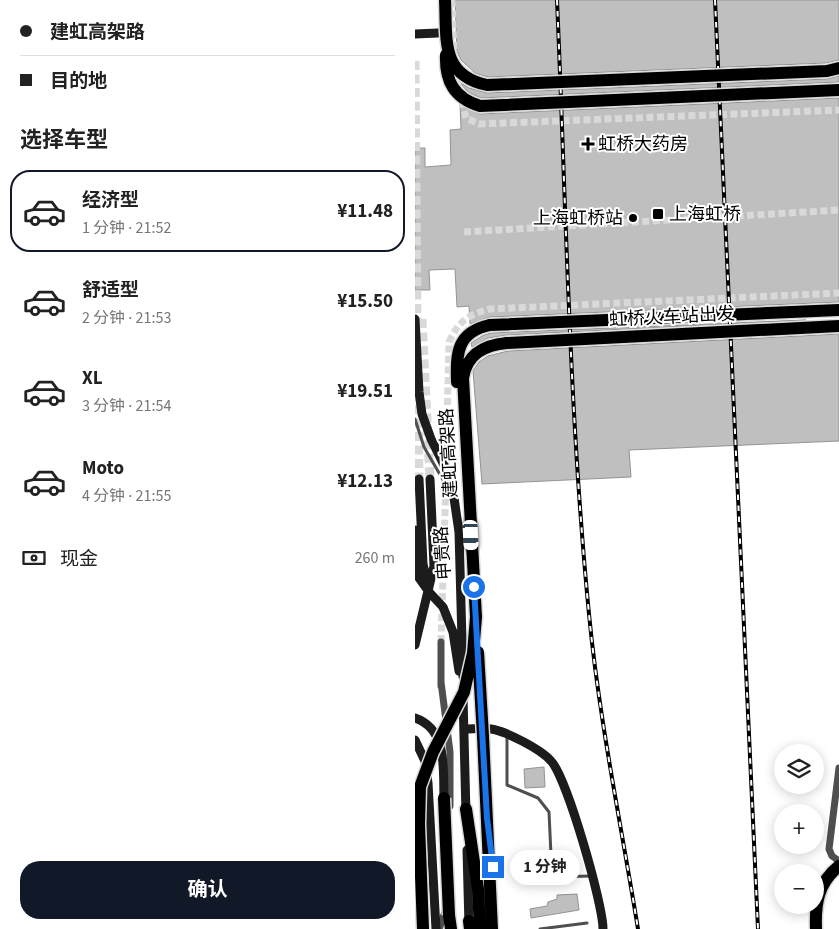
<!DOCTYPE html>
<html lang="zh">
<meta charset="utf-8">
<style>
:root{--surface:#fff;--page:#f6f6f6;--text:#222;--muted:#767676;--line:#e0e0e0;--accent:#111827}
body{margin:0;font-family:"Source Sans 3","Noto Sans SC",sans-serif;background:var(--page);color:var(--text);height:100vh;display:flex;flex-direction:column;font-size:19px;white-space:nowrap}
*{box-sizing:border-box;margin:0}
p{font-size:16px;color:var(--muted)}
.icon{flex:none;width:28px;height:28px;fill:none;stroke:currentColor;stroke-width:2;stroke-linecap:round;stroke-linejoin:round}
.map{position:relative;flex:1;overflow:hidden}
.sheet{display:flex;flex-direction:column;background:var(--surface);width:415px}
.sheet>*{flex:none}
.top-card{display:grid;align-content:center;height:110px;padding:0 20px;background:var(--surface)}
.controls{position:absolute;left:359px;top:744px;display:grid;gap:10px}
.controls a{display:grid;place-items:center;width:50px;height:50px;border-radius:50%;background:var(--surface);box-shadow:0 2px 12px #0003;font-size:25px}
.end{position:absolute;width:22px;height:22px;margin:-11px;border:6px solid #1a73e8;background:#fff;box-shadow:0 0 0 2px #fff}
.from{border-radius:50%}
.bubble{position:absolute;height:35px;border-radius:18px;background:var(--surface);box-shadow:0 2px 12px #0003;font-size:16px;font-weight:700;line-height:35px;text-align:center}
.car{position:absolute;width:15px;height:30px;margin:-15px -8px;border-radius:6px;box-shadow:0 0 4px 1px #0007;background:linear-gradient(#fff 24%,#345 0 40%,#fff 0 76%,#345 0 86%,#fff 0)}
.top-card b{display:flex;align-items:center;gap:18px;height:48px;font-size:19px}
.top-card b+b{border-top:1px solid var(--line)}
.top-card i{width:12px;height:12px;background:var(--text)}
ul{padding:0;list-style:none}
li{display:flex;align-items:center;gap:15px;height:82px;margin:0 10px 8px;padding:0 10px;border:2px solid transparent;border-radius:20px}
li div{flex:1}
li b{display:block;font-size:19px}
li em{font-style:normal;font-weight:700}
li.on{border-color:var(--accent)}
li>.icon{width:45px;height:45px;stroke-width:1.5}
h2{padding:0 20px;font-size:22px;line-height:60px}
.pay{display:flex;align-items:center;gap:12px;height:55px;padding:0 20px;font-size:19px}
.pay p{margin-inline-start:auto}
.button{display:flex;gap:10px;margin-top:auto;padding:10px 20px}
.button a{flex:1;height:58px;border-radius:20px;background:var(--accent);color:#fff;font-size:20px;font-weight:700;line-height:58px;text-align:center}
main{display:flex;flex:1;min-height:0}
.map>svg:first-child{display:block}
</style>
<main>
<section class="sheet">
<div class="top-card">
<b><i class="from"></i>建虹高架路</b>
<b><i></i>目的地</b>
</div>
<h2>选择车型</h2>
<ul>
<li class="on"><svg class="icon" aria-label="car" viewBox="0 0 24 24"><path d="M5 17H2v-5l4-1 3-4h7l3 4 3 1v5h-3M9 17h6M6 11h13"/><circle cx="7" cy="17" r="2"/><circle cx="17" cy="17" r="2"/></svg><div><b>经济型</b><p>1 分钟 · 21:52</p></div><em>¥11.48</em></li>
<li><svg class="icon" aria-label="car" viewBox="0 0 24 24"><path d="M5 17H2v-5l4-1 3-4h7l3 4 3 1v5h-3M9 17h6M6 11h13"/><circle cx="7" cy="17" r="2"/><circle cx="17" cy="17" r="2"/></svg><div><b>舒适型</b><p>2 分钟 · 21:53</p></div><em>¥15.50</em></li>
<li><svg class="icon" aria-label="car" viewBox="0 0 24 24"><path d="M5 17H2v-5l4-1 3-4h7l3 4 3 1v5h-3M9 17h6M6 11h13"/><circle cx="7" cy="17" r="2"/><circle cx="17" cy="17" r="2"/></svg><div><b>XL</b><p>3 分钟 · 21:54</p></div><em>¥19.51</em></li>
<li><svg class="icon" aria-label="car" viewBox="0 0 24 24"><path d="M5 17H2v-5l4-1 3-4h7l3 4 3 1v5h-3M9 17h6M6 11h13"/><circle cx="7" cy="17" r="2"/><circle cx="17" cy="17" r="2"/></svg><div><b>Moto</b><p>4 分钟 · 21:55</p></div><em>¥12.13</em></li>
</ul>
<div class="pay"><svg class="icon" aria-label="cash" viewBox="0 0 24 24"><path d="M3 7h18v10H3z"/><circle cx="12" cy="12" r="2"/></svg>现金<p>260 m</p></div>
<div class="button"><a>确认</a></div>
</section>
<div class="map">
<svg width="424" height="929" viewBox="0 0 424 929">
<rect width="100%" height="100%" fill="#fff"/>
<path fill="#bfbfbf" stroke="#939393" d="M40,0H424V60L411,63L73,77L60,73L46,60L42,51Z
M424,76V82L66,98L53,92L44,82L54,88L72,93L412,79Z
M424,98V302L75,317L55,324L54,306L42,307L40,269L14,270L15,290H0V148H10V167L36,165L35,130L46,129L45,105L65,114Z
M391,320L92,335L73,338L57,347L56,343L67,336L76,333Z
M424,334V441L214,450L216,477L67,484L58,371L64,362L73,356L93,351Z
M129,767L130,787L110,788L109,769Z
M162,894L164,910L116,918L115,909L132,906L133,902L142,899V895Z"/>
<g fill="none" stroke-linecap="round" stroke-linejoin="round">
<path stroke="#d9d9d9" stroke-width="7" stroke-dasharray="7 3.5" stroke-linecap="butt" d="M37,0L39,52
M41,70L43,85L51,118L64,124L424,110
M49,232L424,210
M31,468L34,342C44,321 52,315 75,309L424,293
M26,642L31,479"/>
<path stroke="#d9d9d9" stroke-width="9" stroke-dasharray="9 4.5" stroke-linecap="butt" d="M0,61L2,327
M7,319L15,479
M3,405L4,479"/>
<defs>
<path id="highway" d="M42,382C41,353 42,332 75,325
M61,617L48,378C52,354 69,345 92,343
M68,736L77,929
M51,809L63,889L65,929
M34,915L36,929
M54,921L55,929
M401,929C400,903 403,883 424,866"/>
</defs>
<use href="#highway" stroke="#dbdbdb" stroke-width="15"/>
<path stroke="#4f4f4f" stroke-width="3" d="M0,419L9,447L31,485
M92,735V785L123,798L134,812L137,877L176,876
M125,929L172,923"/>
<path stroke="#4f4f4f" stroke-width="7" d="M26,642V686
M26,682L35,752V806
M424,768L414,849L417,856L424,861
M24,929L31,909"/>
<path stroke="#1c1c1c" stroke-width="9" d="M0,34L23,33
M0,319L4,392L7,414L16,439L29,465L39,498L44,532L48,677
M4,479L8,564L13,587
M0,530L2,575L14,592L28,607L38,632L44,671
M0,645L19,566L15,479
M48,697L51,814
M0,718C33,729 28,770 29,798
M49,729C58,729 68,728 76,729C91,731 127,750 136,761C152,778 188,904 188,929
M0,740L10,761L13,783L21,929
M52,850L54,926"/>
<use href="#highway" stroke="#000" stroke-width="12"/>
<defs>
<path id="rail" d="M142,0C151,204 154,410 174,614C184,719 206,824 223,929
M300,0L343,929"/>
</defs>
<use href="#rail" stroke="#000" stroke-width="4"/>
<use href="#rail" stroke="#fff" stroke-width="2" stroke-dasharray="5.5" stroke-linecap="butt"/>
<defs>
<path id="highway-bridge" d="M30,0C32,39 25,75 72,85L412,71L424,68
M31,55C30,81 39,98 65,106L424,90
M75,325L424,310
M92,343L424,326
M63,652L68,736
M29,798L34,915
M8,929L4,824L5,787L18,752L49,692L58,653L61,617"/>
</defs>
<use href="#highway-bridge" stroke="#dbdbdb" stroke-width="15" stroke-linecap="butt"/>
<use href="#highway-bridge" stroke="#000" stroke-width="12"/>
</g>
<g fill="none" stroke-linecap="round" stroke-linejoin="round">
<path stroke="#1a73e8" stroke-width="6" d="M59,587L72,818L78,867"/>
</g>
<g fill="#000" stroke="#fff" stroke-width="2">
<path d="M170.5 136.5h5v5h5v5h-5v5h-5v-5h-5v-5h5z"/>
<rect x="237" y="208" width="12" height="12" rx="2.5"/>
<circle cx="218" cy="218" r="5"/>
</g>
<g text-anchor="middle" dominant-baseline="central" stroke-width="4" stroke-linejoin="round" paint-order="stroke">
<g font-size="18" fill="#000" stroke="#fff" text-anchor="start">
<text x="183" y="144">虹桥大药房</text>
<text x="254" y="214">上海虹桥</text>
<text x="208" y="218" text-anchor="end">上海虹桥站</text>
</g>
<g font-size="18" fill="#000" stroke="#fff">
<text transform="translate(257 317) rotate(-3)">虹桥火车站出发</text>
<text transform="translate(34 453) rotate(-93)">建虹高架路</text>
<text transform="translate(28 553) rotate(-94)">申贵路</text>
</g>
</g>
</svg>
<div class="controls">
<a><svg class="icon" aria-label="layers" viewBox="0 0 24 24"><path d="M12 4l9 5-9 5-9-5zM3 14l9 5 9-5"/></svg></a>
<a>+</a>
<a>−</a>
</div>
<i class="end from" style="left:59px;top:587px"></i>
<i class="end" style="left:78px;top:867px"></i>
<div class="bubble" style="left:95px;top:850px;width:70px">1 分钟</div>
<i class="car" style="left:56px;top:535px;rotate:177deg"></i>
</div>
</main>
